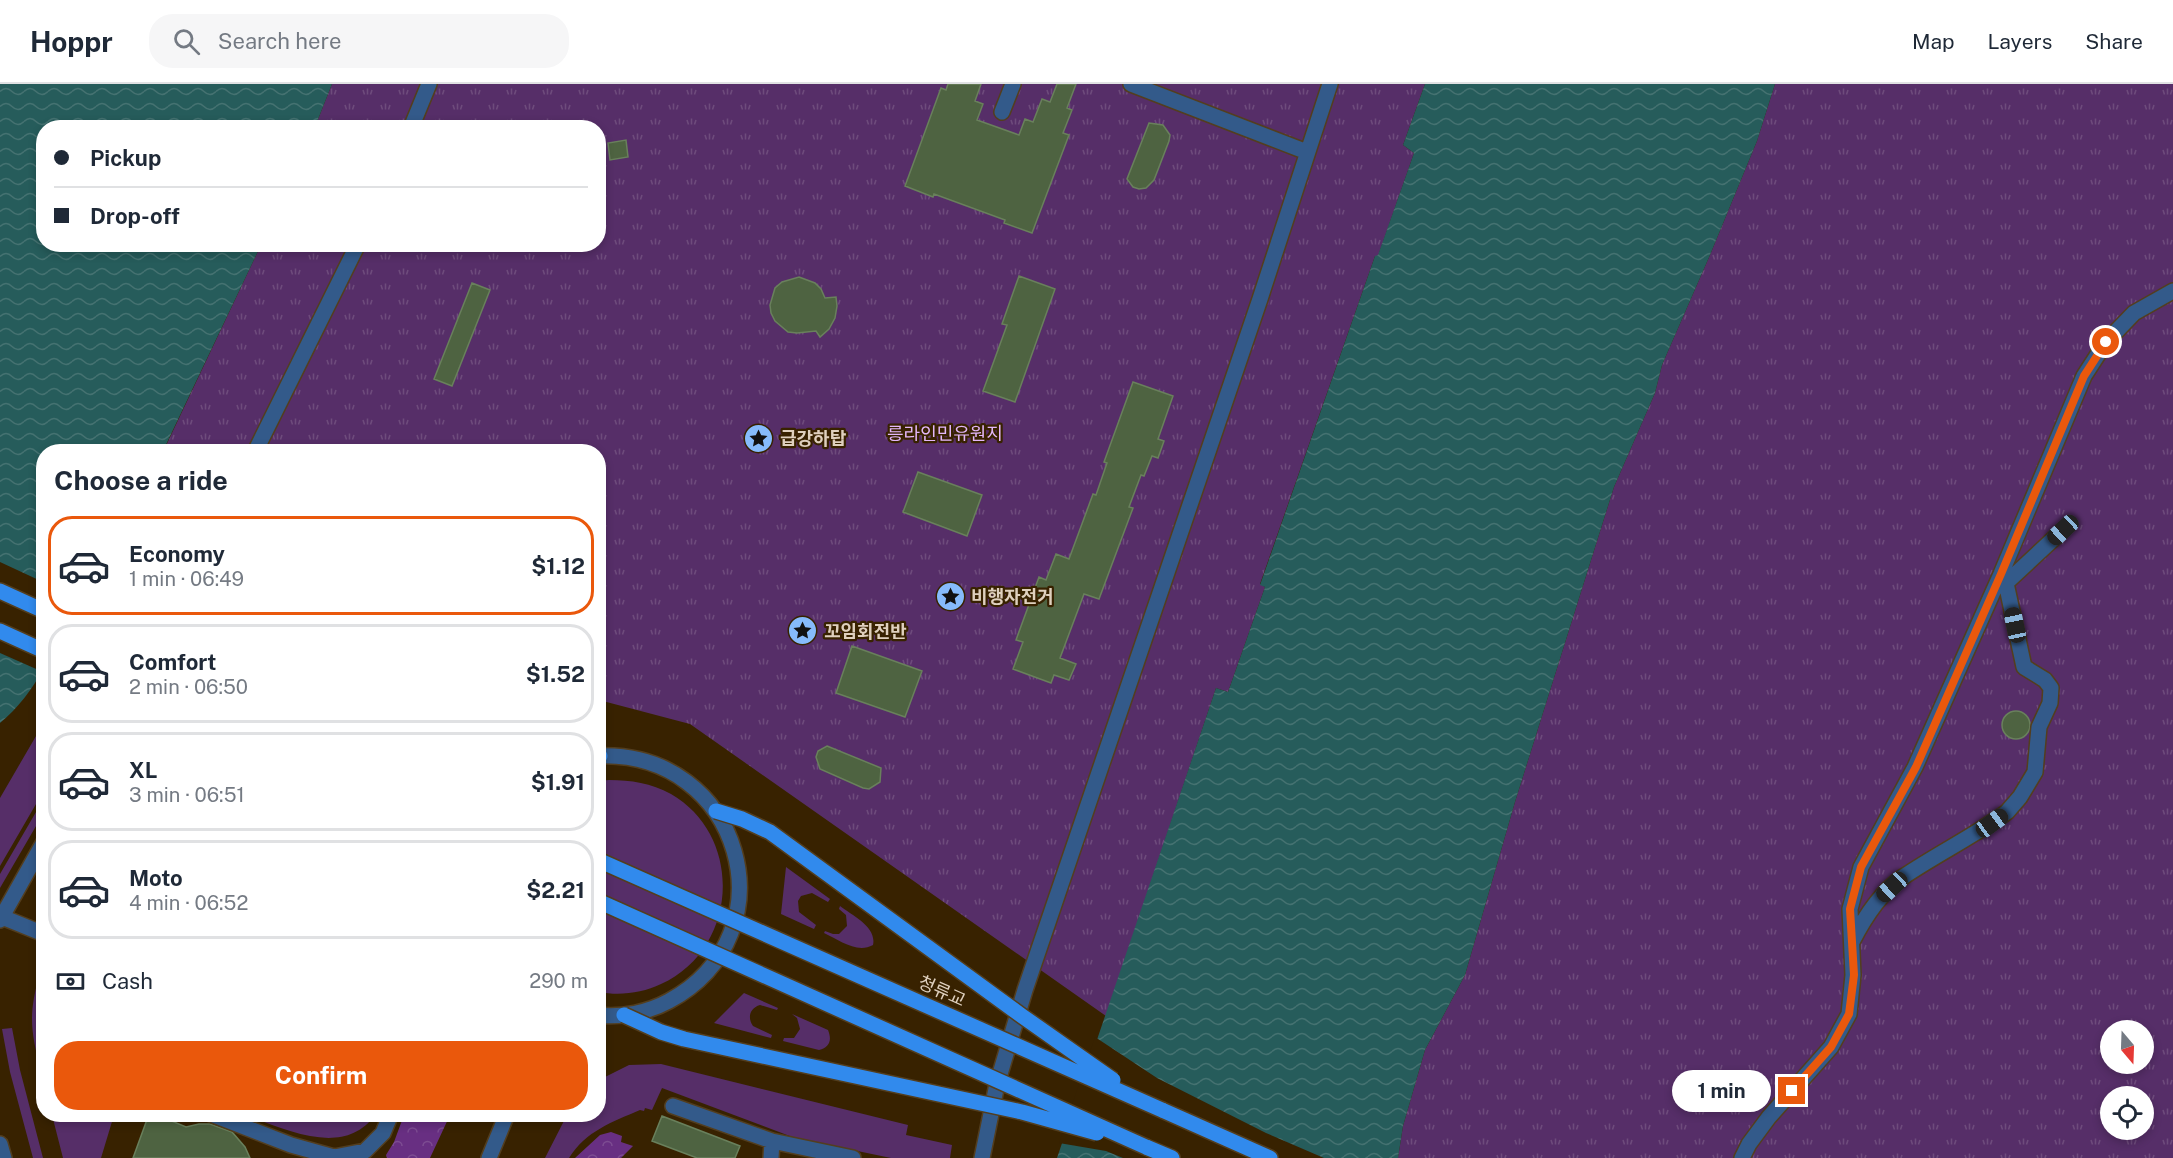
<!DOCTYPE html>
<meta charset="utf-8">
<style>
:root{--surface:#fff;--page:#f6f6f7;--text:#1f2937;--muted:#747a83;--line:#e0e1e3;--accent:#ea580c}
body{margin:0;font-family:"Public Sans","Noto Sans KR",sans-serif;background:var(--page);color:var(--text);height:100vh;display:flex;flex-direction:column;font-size:22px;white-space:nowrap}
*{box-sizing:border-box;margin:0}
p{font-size:20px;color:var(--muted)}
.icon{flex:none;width:33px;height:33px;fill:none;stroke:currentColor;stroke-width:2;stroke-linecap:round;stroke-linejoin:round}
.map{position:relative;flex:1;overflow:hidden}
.drawer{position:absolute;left:36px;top:360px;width:570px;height:678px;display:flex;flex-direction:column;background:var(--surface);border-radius:24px;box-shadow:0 3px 9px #0003}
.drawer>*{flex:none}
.top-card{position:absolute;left:36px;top:36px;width:570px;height:132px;border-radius:24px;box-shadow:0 3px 9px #0003;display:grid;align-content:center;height:132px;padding:0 18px;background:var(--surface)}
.needle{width:39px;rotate:161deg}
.fabs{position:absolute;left:2100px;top:936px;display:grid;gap:12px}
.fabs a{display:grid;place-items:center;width:54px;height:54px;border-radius:50%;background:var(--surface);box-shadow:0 3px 9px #0003;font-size:30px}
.end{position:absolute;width:27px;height:27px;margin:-14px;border:8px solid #ea580c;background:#fff;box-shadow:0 0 0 3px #fff}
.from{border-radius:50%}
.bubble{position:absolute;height:42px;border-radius:21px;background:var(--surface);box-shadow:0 3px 9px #0003;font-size:20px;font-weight:700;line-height:42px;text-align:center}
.car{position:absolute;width:18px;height:36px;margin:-18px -9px;border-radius:8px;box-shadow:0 0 4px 2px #0007;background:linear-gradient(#222 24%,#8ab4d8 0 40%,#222 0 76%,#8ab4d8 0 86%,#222 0)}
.top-card b{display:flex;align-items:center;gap:21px;height:57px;font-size:22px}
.top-card b+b{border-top:2px solid var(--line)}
.top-card i{width:15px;height:15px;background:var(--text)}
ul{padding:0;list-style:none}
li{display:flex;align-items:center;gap:18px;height:99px;margin:0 12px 9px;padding:0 6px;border:3px solid var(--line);border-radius:24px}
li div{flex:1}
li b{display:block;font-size:22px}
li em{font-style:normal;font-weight:700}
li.current{border-color:var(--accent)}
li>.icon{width:54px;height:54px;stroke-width:1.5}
h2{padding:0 18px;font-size:27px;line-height:72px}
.pay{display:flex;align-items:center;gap:15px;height:66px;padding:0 18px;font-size:22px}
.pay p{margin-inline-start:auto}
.primary-button{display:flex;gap:12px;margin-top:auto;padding:12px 18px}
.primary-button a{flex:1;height:69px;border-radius:24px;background:var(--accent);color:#fff;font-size:24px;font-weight:700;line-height:69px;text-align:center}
header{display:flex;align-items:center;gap:36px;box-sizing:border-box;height:84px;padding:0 30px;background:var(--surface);border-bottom:2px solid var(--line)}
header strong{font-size:28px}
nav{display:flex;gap:33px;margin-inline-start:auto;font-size:21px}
.search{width:420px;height:54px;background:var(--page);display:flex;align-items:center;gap:15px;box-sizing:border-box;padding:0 21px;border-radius:24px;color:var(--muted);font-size:22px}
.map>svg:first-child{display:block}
</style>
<header>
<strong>Hoppr</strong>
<div class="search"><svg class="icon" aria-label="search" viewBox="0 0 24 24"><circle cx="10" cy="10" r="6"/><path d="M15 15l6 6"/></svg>Search here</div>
<nav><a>Map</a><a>Layers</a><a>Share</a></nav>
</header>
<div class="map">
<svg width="2173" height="1074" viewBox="0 0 2173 1074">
<defs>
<pattern id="forest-crowns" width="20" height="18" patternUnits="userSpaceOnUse" patternTransform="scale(1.5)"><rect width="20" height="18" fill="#682f82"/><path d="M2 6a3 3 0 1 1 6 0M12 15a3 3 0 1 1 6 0" fill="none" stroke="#7d4c92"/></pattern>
<pattern id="park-tufts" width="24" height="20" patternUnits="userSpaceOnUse" patternTransform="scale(1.5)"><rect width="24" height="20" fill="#562e68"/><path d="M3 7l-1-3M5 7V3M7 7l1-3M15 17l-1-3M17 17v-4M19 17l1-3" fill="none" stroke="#6e4b7c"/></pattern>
<pattern id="water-waves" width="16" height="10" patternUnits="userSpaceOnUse" patternTransform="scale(1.5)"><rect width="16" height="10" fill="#265c5b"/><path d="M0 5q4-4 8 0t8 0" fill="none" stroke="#457271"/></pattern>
</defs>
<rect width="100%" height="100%" fill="#382200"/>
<path fill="#562e68" d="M43,640V708L0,782V714Z
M609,696C631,696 651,699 671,710C745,753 738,865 661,900C642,909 620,912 599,908V697Z
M43,716V730L0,804V790Z
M786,783L830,815L828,818L812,809L801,812L798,817L799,828L816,841L814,845L781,830Z
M840,822C853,832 877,843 873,861C857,870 839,856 824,849L825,847L833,850H839L847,842L846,831L839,825Z
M39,893L44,894V986L41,987C31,949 28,931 39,893Z
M744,909L778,924L777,926L760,921C750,924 747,933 753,942L772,951L771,954L714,939Z
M792,930L828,946C832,956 830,963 819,966L783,957L784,954H794L800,945L797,934Z
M12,944L20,986L43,1074H33L10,988L2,945Z
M661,980L908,1041L906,1051L952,1061L950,1074H891L795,1054L662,1004L652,1026L645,1024L644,1027L640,1026C612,1038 586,1047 569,1074H545L567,1031L598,1030L599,996L629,981Z
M52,1031H114L101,1074H63Z
M245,1031H375C344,1074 287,1046 245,1031Z"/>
<path fill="url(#forest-crowns)" d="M404,1031H450L430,1074H387L386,1071L394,1058Z
M611,1048L622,1052L621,1058L633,1062L621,1074H575L600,1051Z"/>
<path fill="url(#park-tufts)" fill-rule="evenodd" d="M332,0H1425L1403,61L1414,69L1378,172H1375L1260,500L1265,503L1228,608L1216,604L1106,932L690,640L599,616L598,368H163L261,161L598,160V44L315,43Z
M1775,0H2173V1074H1398L1403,1042L1425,966L1465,891L1515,718L1614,403L1655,309L1662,281L1710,171L1757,57ZM2110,946H2144V980H2110ZM2110,1012H2144V1046H2110Z"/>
<path fill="url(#water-waves)" d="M0,0H332L315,43L44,44V160L261,161L163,367L44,368L43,585C32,606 18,624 0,639Z
M1425,0H1775L1757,57L1710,171L1662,281L1655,309L1614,403L1515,718L1465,891L1425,966L1403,1042L1398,1074H1057L1216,604L1228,608L1265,503L1260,501L1375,172L1378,171L1414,69L1403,61Z"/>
<path fill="#382200" d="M0,478L43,498V588L0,569Z
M1095,953L1157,994L1266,1049L1324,1074H1123L1106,1067L1059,1059Z"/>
<path fill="#4e6341" stroke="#69805c" stroke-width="1.5" d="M948,0H981L975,17L983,20L977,36L1019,51L1025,35L1033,38L1042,15L1050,18L1057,0H1076L1067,24L1072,26L1063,49L1069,51L1032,149L1004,139L1005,136L934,110L933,113L905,102L941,4L946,6Z
M1149,39L1163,41L1170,51L1169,57L1154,96L1146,104L1139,105L1133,103L1127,95Z
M626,56L628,73L610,76L608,59Z
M1019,192L1055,205L1015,318L983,307L1007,241L1002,240Z
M799,193L815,199L821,205L825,214L836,213L837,222L835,234L829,245L820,253L816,247L797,249L788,248L775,237L771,229L770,221L775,204L782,198Z
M472,199L490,206L452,302L434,295Z
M1133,298L1173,312L1158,355L1164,357L1158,374L1152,372L1144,392L1141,391L1129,423L1133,424L1099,515L1084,510L1060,574L1076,580L1069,596L1054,591L1051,599L1013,585L1023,558L1016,556L1039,493L1046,496L1056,470L1069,475L1093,410L1096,411L1107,379L1104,378Z
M918,388L982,411L967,452L903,428Z
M852,562L922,587L905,633L836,609Z
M2002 641a14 14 0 1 1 28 0a14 14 0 1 1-28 0Z
M827,662L881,684L880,698L869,705L863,704L820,685L816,673L818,667Z
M149,1030H155L186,1043L199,1040H210L232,1048L245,1063L250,1074H133Z
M662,1032L740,1062L735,1074H697L652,1057Z"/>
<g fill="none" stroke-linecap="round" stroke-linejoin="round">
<defs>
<path id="minor" d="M1131,0L1307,68
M1002,28L1013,0
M411,44L429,0
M255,368L358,160
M2006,499L2063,446
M598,672C741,666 794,849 669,917C649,928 622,934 598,931
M2,833L44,850
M0,836L44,758
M1852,858C1864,834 1880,809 1903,793C1937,770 1974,752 2007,728L2020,713L2035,688L2039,643L2050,619L2051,604L2045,596L2024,583L2006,499L2001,490
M673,1022L772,1057L853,1074
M211,1030L291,1061L334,1073L365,1067L383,1049L391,1030
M0,1060L4,1074
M489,1074L507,1030
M771,1074L772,1057
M982,1074L997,1000L1025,906L1260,215L1330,0
M1742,1074L1749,1060L1769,1033L1831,963L1849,930L1853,891L1850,825L1861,783L1915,683L2001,490L2084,292L2106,258L2134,229L2173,207"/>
<path id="major" d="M0,507L44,527
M0,547L44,567
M598,671L600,672
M1162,1026L1270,1074
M1146,1063L1172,1074"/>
</defs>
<use href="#minor" stroke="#533e1e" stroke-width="18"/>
<use href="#major" stroke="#533e1e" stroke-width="18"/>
<use href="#minor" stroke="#335a8a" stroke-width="15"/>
<use href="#major" stroke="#318aed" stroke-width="15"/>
<defs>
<path id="major-bridge" d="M716,727L742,735L770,748L1022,932L1113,996
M598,776L1162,1026
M598,817L1146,1063
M624,931L661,948L684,955L1022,1028L1097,1049"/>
</defs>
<use href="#major-bridge" stroke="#533e1e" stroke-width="18" stroke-linecap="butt"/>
<use href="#major-bridge" stroke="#318aed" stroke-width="15"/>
</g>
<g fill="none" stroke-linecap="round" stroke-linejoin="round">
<path stroke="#ea580c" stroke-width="8" d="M1792,1007L1831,963L1849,930L1854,891L1850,825L1861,783L1916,683L2001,490L2084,292L2106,258"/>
</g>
<defs>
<symbol id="sight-disc" viewBox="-11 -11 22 22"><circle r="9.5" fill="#86bbfb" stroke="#382200"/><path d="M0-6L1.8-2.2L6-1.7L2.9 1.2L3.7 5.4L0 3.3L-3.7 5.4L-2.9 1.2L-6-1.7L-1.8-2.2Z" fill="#111"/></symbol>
</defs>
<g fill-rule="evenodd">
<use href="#sight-disc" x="742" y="338" width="33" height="33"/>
<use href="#sight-disc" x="934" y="496" width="33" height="33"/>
<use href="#sight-disc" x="786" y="530" width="33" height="33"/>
</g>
<g text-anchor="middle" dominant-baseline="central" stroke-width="4.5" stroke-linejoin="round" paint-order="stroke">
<g font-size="18" fill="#e3b7fa" stroke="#382200">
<text x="945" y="349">릉라인민유원지</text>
</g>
<g font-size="18" font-weight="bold" fill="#dfd0be" stroke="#382200" text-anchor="start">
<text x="780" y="354">급강하탑</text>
<text x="971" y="512">비행자전거</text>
<text x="824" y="547">꼬임회전반</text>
</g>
<g font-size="18" fill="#dfd0be" stroke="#382200">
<text transform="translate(942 907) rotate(24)">청류교</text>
</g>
</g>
</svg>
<div class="fabs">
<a><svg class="needle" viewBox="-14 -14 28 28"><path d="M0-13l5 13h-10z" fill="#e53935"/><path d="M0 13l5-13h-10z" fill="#747a83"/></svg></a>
<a><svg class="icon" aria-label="locate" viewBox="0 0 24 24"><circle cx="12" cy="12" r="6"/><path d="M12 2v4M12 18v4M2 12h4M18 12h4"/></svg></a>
</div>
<i class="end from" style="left:2106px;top:258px"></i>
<i class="end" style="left:1792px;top:1007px"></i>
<div class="bubble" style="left:1672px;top:986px;width:99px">1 min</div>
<i class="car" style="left:2063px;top:446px;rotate:227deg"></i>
<i class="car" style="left:2015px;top:541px;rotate:348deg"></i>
<i class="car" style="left:1992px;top:739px;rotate:54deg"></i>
<i class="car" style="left:1892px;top:803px;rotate:227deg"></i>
<div class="top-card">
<b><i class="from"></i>Pickup</b>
<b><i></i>Drop-off</b>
</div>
<section class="drawer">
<h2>Choose a ride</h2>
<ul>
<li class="current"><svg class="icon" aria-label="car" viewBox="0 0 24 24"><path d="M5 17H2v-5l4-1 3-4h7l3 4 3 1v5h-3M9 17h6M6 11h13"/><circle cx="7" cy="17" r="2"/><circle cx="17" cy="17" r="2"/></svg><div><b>Economy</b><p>1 min · 06:49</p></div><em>$1.12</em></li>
<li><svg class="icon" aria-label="car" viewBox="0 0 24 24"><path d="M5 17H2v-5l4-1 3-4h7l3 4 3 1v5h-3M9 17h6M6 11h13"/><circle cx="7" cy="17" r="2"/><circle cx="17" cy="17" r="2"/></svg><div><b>Comfort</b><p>2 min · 06:50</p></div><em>$1.52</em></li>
<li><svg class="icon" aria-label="car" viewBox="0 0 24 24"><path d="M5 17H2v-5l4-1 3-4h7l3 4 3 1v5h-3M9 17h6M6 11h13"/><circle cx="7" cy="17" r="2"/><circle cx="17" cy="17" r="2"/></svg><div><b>XL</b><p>3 min · 06:51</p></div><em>$1.91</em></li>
<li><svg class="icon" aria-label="car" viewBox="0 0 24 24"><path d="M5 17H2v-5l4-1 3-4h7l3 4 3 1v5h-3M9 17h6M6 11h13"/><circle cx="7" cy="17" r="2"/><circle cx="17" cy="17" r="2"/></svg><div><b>Moto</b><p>4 min · 06:52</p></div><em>$2.21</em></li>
</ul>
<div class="pay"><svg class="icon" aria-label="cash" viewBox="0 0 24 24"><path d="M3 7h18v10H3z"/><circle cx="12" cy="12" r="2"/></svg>Cash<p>290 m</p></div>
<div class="primary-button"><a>Confirm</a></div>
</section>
</div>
